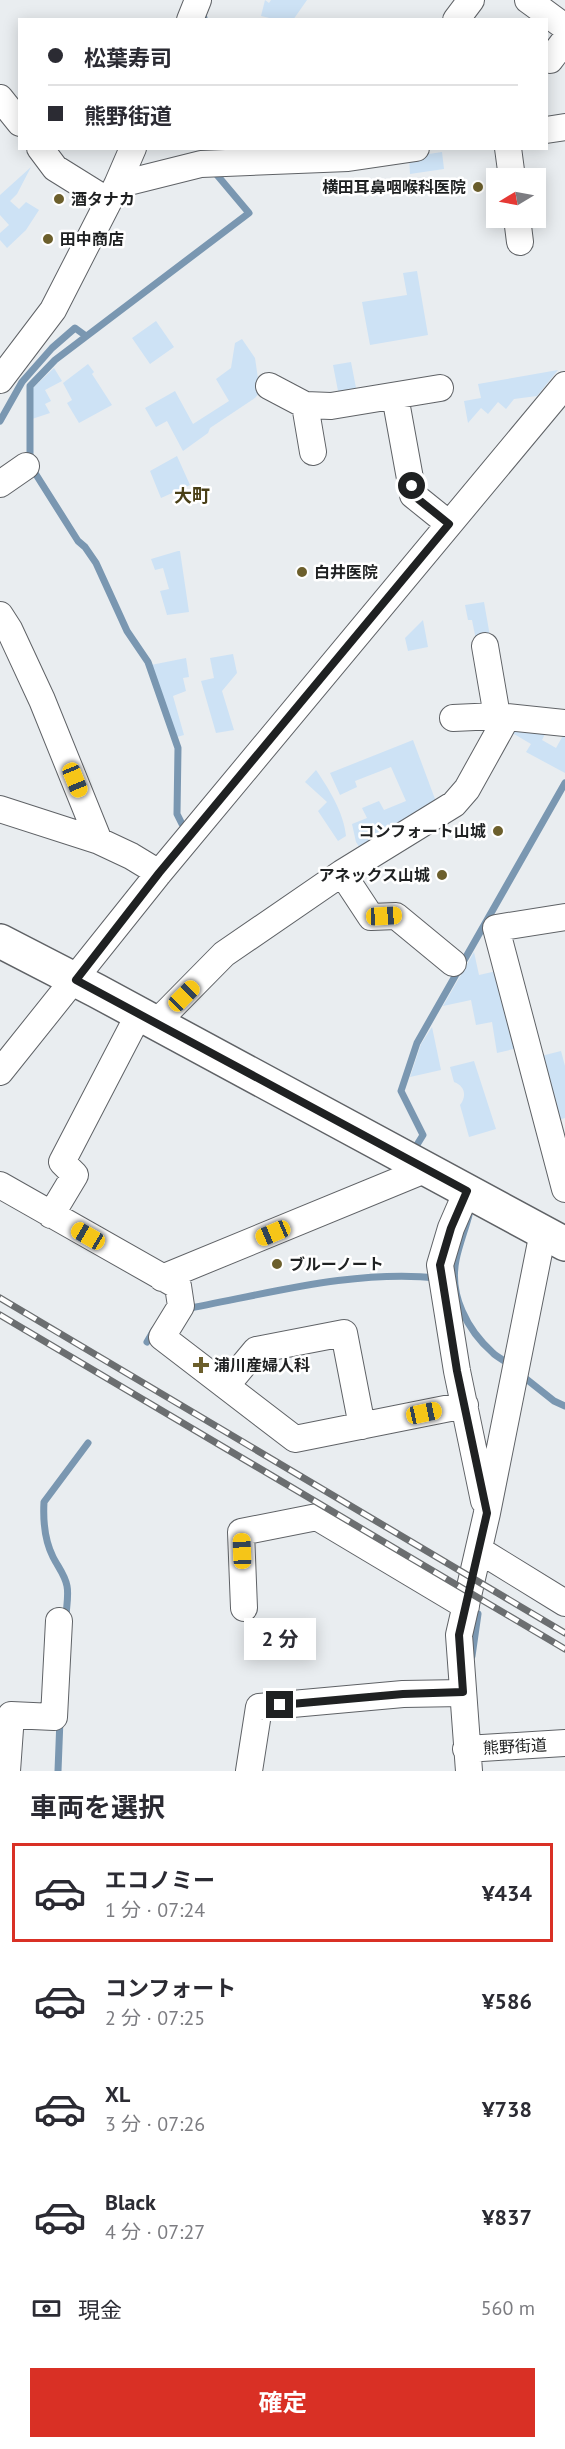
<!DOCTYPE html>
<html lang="ja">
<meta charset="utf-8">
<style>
:root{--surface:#fff;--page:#f7f7f7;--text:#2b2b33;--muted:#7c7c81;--line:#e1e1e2;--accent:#d93025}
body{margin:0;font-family:"PT Sans","Noto Sans JP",sans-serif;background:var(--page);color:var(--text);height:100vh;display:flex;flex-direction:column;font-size:22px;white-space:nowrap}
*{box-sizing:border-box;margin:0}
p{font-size:20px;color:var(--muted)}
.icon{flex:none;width:33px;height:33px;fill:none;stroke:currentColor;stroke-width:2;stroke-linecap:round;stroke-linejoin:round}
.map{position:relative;height:1771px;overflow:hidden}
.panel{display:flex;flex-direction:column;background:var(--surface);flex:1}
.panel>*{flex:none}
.hud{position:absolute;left:18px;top:18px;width:530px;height:132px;border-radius:0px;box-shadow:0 3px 15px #0003;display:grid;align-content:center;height:132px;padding:0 30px;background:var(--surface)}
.needle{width:39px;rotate:260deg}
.fabs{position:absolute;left:486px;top:168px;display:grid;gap:12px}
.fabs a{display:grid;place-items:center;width:60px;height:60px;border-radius:0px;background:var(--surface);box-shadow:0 3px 15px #0003;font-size:30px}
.end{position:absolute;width:27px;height:27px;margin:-14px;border:8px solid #1f2122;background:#fff;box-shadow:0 0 0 3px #fff}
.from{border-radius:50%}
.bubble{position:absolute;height:42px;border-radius:0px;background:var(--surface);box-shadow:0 3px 15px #0003;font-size:20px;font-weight:700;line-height:42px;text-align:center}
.car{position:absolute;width:18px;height:36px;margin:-18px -9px;border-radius:8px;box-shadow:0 0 4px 2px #0007;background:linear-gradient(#f5c518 24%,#345 0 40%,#f5c518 0 76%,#345 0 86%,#f5c518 0)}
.hud b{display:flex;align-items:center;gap:21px;height:57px;font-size:22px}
.hud b+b{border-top:2px solid var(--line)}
.hud i{width:15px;height:15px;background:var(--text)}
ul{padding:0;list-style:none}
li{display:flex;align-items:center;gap:18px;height:99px;margin:0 12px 9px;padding:0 18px;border:3px solid transparent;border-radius:0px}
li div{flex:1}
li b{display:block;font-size:22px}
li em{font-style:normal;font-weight:700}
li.active{border-color:var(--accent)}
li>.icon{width:54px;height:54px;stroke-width:1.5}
h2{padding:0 30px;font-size:27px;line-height:72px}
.pay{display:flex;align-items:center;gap:15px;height:66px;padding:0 30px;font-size:22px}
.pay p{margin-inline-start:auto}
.button{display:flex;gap:12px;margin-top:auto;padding:12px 30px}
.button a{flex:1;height:69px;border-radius:0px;background:var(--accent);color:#fff;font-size:24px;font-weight:700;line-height:69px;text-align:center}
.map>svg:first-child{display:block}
</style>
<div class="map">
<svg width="565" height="1771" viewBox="0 0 565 1771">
<rect width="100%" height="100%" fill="#e9edf0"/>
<path fill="#cde2f5" d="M265,0L269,3L271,0H307L293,20L274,19L261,16Z
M442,152L444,169L410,174L409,157Z
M31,167L17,194L10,201L19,209L26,202L39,210L26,230L7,248L0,240V233L9,225L0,215V195Z
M417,271L428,335L370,345L362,302L407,295L403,273Z
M156,321L174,347L150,364L132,338Z
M242,339L255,358L260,392L255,398L210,428L208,433L183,451L167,421L156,427L145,408L175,391L193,424L229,401L216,379L231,368L235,343Z
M351,362L357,393L339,396L333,365Z
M88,364L94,372L92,374L112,405L79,423L67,403L72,400L63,383Z
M54,368L62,381L45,390L51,401L45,404L50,413L32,419V389Z
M558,370L537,396L514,399L506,409L498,402L488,414L481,408L468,423L464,401L481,398L478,384Z
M177,456L190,485L161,498L150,471Z
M178,551H180L189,612L167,615L160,591L169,589L163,568L155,570L151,559Z
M484,602L491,642L477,645L472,620H468L465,605Z
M423,620L428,647L408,651L405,638Z
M233,654L237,673L222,691L234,730L216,733L201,681L214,678L210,658Z
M186,658L189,677L183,678L186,691L173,696L184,735L177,737L151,665Z
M512,726L547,730L542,740L556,748L565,732V773L526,752L531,744L509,731Z
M413,740L438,807L363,853L356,842L352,824L367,818L362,808L379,801L384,810L406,801L391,767L355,781L357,787L340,795L330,773Z
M316,770C329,789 344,813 346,836L338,841L318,811L327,802L305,782Z
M474,952L479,975L501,970L522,1047L497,1053L492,1022L476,1025L471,1000L443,1006Z
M432,1027L441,1070L410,1077L421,1044Z
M561,1051L565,1066V1118L554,1121L537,1057Z
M474,1061L496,1129L469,1137L460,1105C467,1096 465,1086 454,1082L450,1067Z"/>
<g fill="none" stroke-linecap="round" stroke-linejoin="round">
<path stroke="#7a97b1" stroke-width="7" d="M204,20V18
M0,421L22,382L52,348L75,328L86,336
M182,824L177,814L178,748L148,662L127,631L96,563L85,547L78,541L30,465V386L55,360L249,213L212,169
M415,1148L423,1135L401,1091L417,1043L565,783
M469,1215C465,1230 459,1245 456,1260C449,1295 467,1330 493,1353C498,1358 506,1361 512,1367
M185,1309C267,1294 355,1269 438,1278
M147,1342L154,1330
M520,1374L554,1401L565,1406
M66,1618C66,1608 69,1596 67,1586C65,1575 58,1567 53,1557C45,1541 43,1520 44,1502L88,1443
M472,1656L478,1614
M58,1771L60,1719"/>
<defs>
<path id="minor" d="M528,0L565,27
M190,20L198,0
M456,20L471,0
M550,60L565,40
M0,98L20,123
M546,130L565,127
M40,148L55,168L108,201
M508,148L512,178
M117,185L201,164L348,158L416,148
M517,218L520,242
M0,380L53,310L117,185L133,148
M269,386L305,405L331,406L440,388
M395,396L413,495L449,524
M305,405L313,452
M0,484L26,466
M0,615L9,629L42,700L99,841
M485,646L497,716L565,723
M453,718L497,716
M0,809L99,841L131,856L159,873
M342,873L371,917L396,916L453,963
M565,917L496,928L565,1189
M156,1023L224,954L342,873L454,804L467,789L507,717
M0,1072L159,873L565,385
M0,1185L178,1286L181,1306L162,1337L295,1439L465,1405
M467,1191L451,1228L440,1265L457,1371L484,1501
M51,1215L75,1175L62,1162L139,1014
M162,1278L427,1169
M226,1386L256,1350L344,1333L362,1426
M479,1550L565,1603
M244,1608L241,1532L317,1517L466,1606
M466,1749L565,1743
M7,1771L11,1715L54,1717L59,1621
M249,1771L259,1707L403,1694L463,1693
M469,1771L459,1635L487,1513L543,1232"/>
<path id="primary" d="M0,941L97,991L565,1244"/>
</defs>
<use href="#minor" stroke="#5f6266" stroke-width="28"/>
<use href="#primary" stroke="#5f6266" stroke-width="36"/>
<use href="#minor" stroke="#fff" stroke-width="26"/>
<use href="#primary" stroke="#fff" stroke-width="33"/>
<defs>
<path id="rail" d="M0,1298L565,1633
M0,1315L565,1649"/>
</defs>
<use href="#rail" stroke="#6b6e70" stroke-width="7"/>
<use href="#rail" stroke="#fff" stroke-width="4.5" stroke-dasharray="14" stroke-linecap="butt"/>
</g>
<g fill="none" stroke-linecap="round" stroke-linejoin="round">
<path stroke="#1f2122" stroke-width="8" d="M280,1705L403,1694L463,1692L459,1635L487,1513L457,1371L440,1265L451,1228L467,1191L76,980L159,873L449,524L413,495L412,486"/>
</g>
<g fill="#6c5f2c" stroke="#fff" stroke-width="2">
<circle cx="478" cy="187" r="6"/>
<circle cx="59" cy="199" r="6"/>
<circle cx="48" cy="239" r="6"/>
<circle cx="302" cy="572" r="6"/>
<circle cx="498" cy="831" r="6"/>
<circle cx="442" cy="875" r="6"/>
<circle cx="277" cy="1264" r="6"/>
<path d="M198 1356h6v6h6v6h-6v6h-6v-6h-6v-6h6z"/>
</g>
<g text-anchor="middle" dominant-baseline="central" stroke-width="5" stroke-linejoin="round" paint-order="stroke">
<g font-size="16" font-weight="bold" fill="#1f2122" stroke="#fff" text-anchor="start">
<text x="466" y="187" text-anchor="end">横田耳鼻咽喉科医院</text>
<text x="71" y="199">酒タナカ</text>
<text x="60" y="239">田中商店</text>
<text x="314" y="572">白井医院</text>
<text x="486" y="831" text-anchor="end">コンフォート山城</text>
<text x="430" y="875" text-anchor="end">アネックス山城</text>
<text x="289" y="1264">ブルーノート</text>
<text x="214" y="1365">浦川産婦人科</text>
</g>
<g font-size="16" fill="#1f2122" stroke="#fff">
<text transform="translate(515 1746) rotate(-3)">熊野街道</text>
</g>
<g font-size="18" font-weight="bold" fill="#493f16" stroke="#fff">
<text x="192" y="495">大町</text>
</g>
</g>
</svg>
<div class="fabs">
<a><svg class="needle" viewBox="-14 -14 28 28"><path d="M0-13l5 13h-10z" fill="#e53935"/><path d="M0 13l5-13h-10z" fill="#7c7c81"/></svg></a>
</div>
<i class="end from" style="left:412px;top:486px"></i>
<i class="end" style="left:280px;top:1705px"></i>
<div class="bubble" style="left:244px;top:1618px;width:72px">2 分</div>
<i class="car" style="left:75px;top:780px;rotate:158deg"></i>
<i class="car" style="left:384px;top:916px;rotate:87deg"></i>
<i class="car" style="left:184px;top:996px;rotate:45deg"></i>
<i class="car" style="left:273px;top:1233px;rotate:247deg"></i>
<i class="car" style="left:88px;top:1236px;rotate:300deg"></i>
<i class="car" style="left:424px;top:1413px;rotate:78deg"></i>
<i class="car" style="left:242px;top:1551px;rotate:358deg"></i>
<div class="hud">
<b><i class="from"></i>松葉寿司</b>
<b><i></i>熊野街道</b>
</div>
</div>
<section class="panel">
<h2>車両を選択</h2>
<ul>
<li class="active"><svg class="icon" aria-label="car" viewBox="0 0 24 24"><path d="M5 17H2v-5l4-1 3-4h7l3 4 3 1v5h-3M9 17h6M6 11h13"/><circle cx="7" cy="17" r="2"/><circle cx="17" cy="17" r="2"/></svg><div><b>エコノミー</b><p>1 分 · 07:24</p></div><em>¥434</em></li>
<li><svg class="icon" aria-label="car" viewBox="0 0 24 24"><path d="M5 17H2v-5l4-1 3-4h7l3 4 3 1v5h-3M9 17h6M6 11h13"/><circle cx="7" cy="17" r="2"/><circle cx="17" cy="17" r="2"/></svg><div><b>コンフォート</b><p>2 分 · 07:25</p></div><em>¥586</em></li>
<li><svg class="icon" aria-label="car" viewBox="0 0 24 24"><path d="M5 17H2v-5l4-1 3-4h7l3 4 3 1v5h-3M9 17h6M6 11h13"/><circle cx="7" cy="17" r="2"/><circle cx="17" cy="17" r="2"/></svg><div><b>XL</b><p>3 分 · 07:26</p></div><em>¥738</em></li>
<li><svg class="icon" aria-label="car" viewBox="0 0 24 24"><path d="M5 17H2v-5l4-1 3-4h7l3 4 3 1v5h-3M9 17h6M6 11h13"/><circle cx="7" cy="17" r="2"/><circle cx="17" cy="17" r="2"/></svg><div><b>Black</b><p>4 分 · 07:27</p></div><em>¥837</em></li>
</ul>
<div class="pay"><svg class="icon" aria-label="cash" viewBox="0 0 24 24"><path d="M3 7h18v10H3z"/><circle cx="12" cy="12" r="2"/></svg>現金<p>560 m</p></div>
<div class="button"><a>確定</a></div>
</section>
